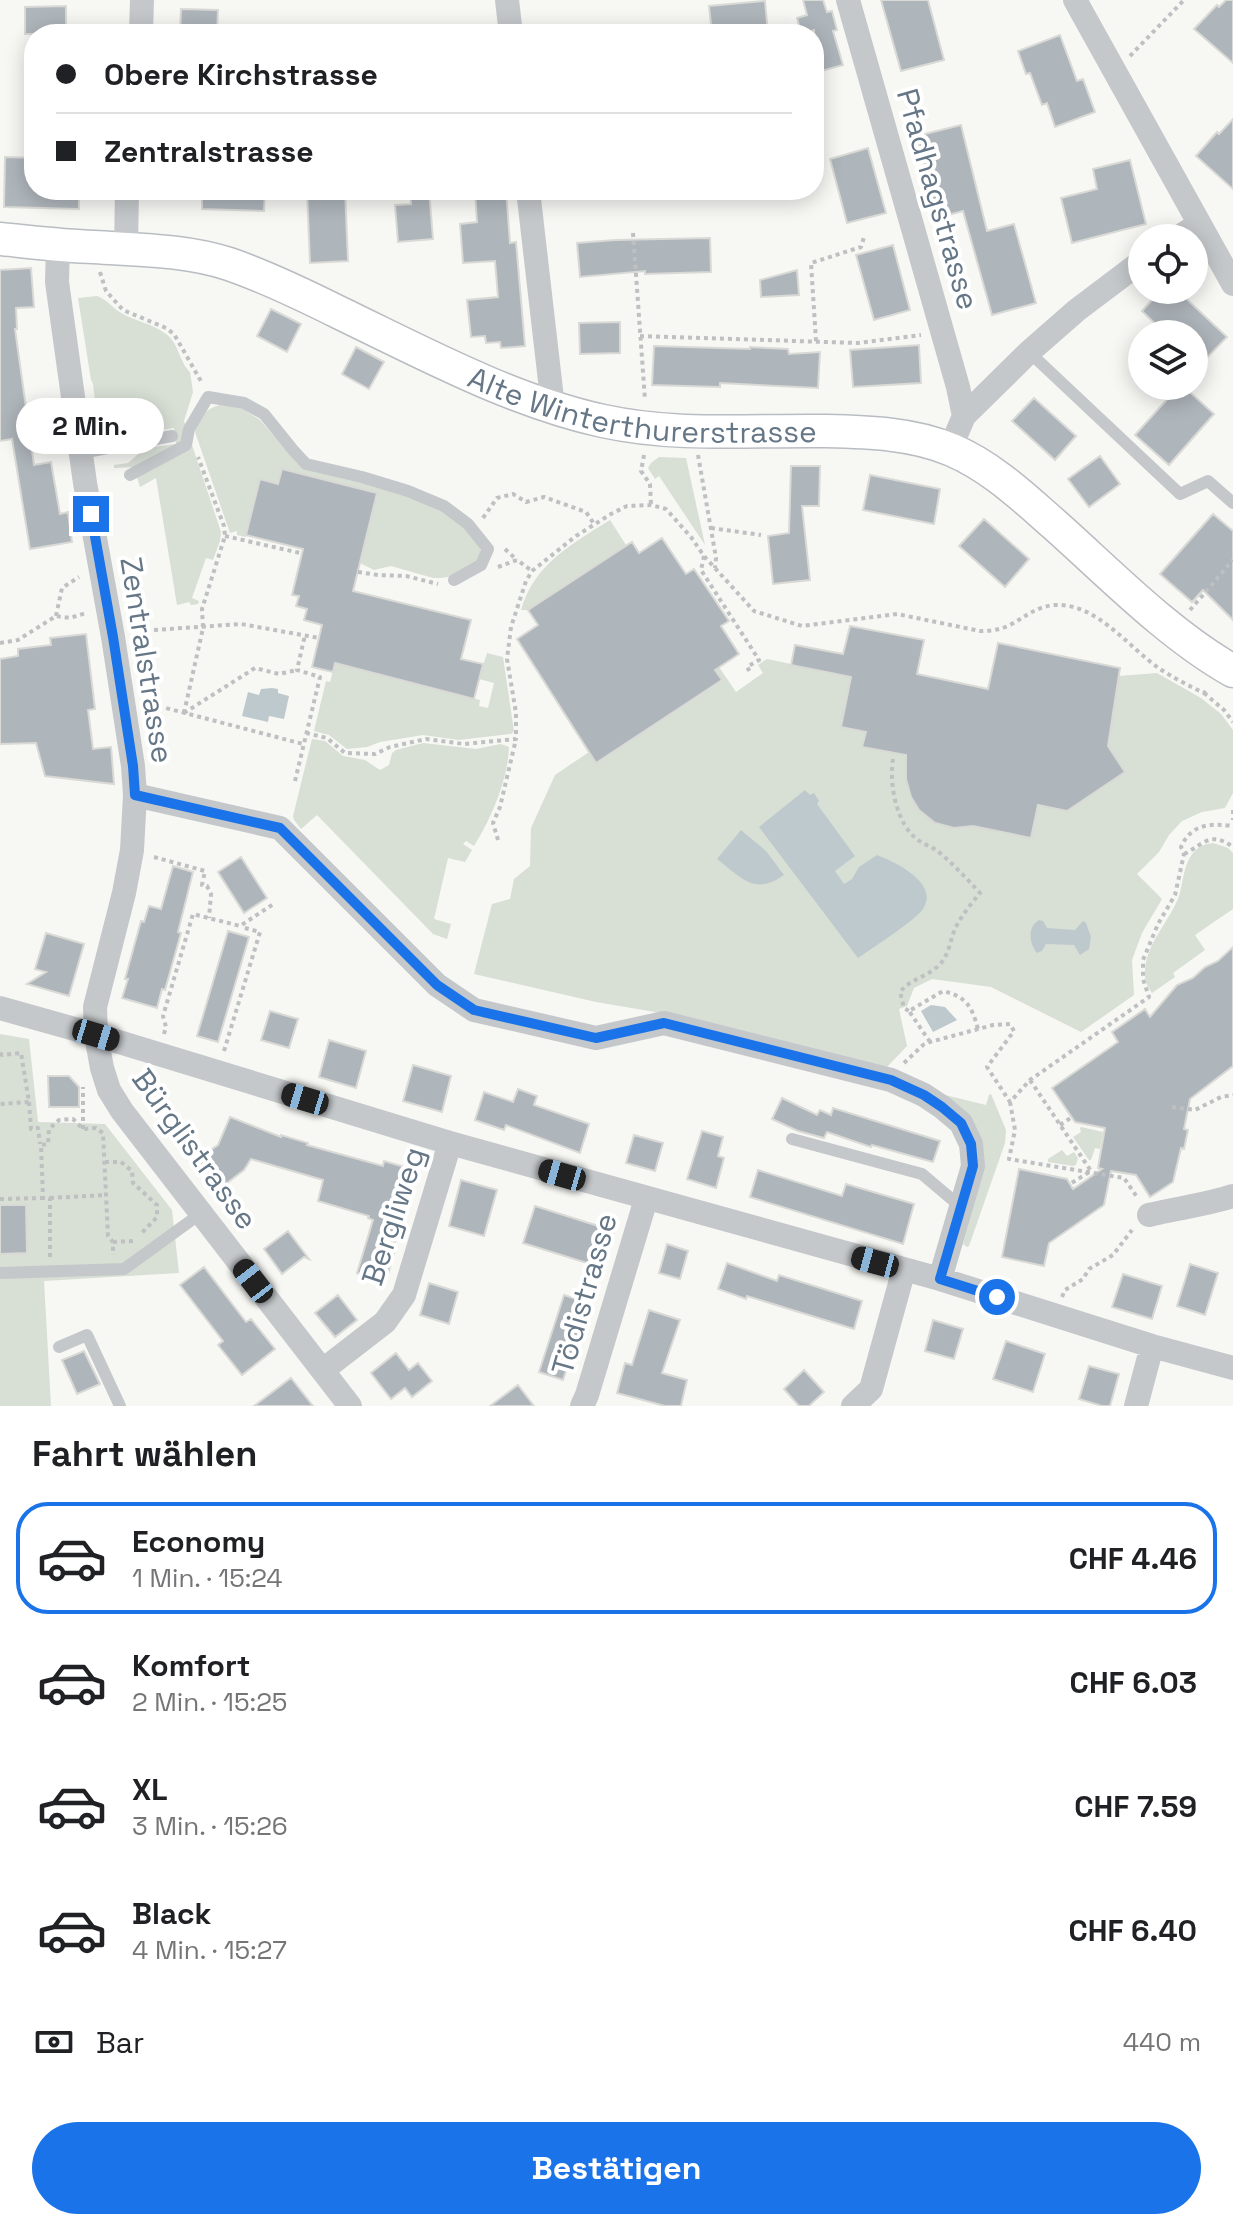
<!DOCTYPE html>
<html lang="de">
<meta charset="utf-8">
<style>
:root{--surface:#fff;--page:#f6f6f6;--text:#202124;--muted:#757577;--line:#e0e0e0;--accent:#1a73e8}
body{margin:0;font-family:"Space Grotesk",sans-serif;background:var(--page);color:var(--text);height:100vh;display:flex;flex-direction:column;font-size:30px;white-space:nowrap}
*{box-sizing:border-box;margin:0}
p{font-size:26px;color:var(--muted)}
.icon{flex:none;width:44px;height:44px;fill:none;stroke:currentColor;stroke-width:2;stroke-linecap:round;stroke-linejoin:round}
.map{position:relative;height:1406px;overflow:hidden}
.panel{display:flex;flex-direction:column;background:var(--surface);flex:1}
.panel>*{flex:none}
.top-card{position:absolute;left:24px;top:24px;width:800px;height:176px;border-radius:32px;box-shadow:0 4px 20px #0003;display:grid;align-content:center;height:176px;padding:0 32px;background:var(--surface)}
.buttons{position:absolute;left:1128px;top:224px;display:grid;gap:16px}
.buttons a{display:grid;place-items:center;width:80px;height:80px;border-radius:50%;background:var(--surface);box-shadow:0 4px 20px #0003;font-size:40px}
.end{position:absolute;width:36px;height:36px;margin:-18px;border:10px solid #1a73e8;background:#fff;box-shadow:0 0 0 4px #fff}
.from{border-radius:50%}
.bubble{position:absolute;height:56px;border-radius:28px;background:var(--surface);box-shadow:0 4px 20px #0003;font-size:26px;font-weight:800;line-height:56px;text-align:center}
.car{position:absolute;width:24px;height:48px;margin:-24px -12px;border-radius:10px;box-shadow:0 0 6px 2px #0007;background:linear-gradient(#222 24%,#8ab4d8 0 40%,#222 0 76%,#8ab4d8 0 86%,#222 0)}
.top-card b{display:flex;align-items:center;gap:28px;height:76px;font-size:30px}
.top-card b+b{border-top:2px solid var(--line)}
.top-card i{width:20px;height:20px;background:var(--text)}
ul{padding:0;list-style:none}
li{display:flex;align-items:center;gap:24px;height:112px;margin:0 16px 12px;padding:0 16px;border:4px solid transparent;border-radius:32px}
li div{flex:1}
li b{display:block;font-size:30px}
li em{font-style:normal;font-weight:800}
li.selected{border-color:var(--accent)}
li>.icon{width:72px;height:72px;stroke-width:1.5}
h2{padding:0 32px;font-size:36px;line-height:96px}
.pay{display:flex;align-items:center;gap:20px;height:88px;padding:0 32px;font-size:30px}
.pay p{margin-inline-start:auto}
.primary-button{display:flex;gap:16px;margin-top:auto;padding:16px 32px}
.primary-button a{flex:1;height:92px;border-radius:48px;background:var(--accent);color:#fff;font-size:32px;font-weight:800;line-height:92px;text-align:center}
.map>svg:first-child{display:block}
</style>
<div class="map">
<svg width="1233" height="1406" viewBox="0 0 1233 1406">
<rect width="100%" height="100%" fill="#f7f7f4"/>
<path fill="#d8dfd5" d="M97,296C106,299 111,306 118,311C133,321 152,323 166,334C179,343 179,362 190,372L193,392L184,421L221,532L220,541L213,560L206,558L192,598L199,601L198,604L191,605L189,602L177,605L156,478L140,487L134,467L114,468V465L128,463L145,448L176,444L174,428L109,438L108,434L123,431L120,416L105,418L107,428L102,429L103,438L99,436L93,384L91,380L78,298Z
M220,405L243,409L260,420L297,463L429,502L468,530L479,544L481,551L477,561L453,576L442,578H433L391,566L374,570L360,563L377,493L282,469L278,484L260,479L246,537L237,535V531L230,533L195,432C198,418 206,408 220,405Z
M659,457L686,458L705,545L659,476L655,479L648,468L651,463Z
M610,520L626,545L528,610H521C534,564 572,544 610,520Z
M850,626L924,640L917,674L988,689L998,643L1120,668L1119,676L1157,673L1201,698L1221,714L1233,730V793L1225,808L1202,812L1182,821L1169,835L1159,852L1137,874L1162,899L1142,933L1132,960L1134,995L1081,1032L991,987L932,979L914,988L907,1006L899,1009L907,1046L886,1068L667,1014L596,1002L474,974L492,904L510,899L514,879L530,866L531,828L555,775L589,752L597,763L722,681L715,670L719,667L736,692L763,673L758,665L767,659L791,664L795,645L843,654Z
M487,653L503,657L514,731L511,734L459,740L423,735L380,742L367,747L347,749L329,735L314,731L326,681L330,682L335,663L480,700L479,706L488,708L494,683L479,679Z
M312,739L325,741L343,756L365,760L380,770L389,765L392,753L396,750L423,743L476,749L501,744L509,747C508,779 491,819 474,846L466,841L463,844L472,850L465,862L448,858L434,919L451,924L447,939L433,934L317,815L301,829L294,820L293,816Z
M1213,843L1228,848L1233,853V909L1195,935L1205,950L1173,973L1175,977L1152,993C1147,986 1144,979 1145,970C1147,942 1170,921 1179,896C1184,881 1183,862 1196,850C1201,845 1207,844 1213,843Z
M0,1034L29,1039L38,1122L105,1124L172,1210L179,1273L44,1281L51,1406H0Z
M991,1094L1006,1130L1005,1143L969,1246L967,1247L963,1244L982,1174L945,1095L986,1105L989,1095Z
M1081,1127L1103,1132L1100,1149L1095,1148L1091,1160H1089L1073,1137L1081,1132L1080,1128Z
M1062,1150L1067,1156L1074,1152L1078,1158L1076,1165L1073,1166L1048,1162V1159Z"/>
<path fill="#bec9ce" d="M272,688L278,689V693L289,696L284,719L269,716L268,722L242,716L248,692L259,695L261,689Z
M805,790L810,795L814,793L819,801L817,804L855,856L835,871L844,884L852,879L859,867L877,855C895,862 940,883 923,909C916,920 872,948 858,958L759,827Z
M741,830L766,851L784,875C754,896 742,878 717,859Z
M1039,920L1043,921L1047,928L1075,930L1083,921L1086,923L1091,937L1089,949L1080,955L1074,945L1046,944L1042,951L1037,953C1029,943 1027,927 1039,920Z
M931,1005L945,1007L957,1020L933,1032L921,1011Z"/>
<path fill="#aeb5bb" stroke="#d9d9d6" stroke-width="2" d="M803,0H823L827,12L832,11L837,30L833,31L843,65L814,73V30L801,34L797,18L807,15Z
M881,0H928L944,60L901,71Z
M1226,0H1233V63L1194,29L1217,5L1219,7Z
M765,1L768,34H712L709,6Z
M66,6V34H25V7Z
M181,9L218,10L217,34H180Z
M1060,35L1077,81L1083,79L1095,112L1055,127L1047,103L1042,105L1030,73L1026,74L1018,51Z
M1233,119V189L1196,156L1217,132L1219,134Z
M961,125L987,231L1014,224L1036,303L992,315L963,211L937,218L917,136Z
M868,148L886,213L847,223L830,159Z
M5,157L34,158V190H79V209L4,207Z
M1130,160L1146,224L1072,243L1061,198L1097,189L1093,169Z
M202,190H265L264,211L202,209Z
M307,190H345L348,261L310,263Z
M410,190H429L433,239L398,242L395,205L411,204Z
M475,190H506L510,243L516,242L525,346L501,348L500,342L486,343L485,336L471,337L467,300L498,297L495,261L463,263L460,224L477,222Z
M710,238L711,272L645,274V271L580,277L577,243L615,240Z
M893,245L910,310L874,320L856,255Z
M31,268L34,307L16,308L17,329H15L34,465L51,462L60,514L68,512L72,542L30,549L12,439L0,441V270Z
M797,270L799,295L761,297L760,280Z
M1161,290H1177L1227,337L1194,371V334H1166L1142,311Z
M271,309L301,324L287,352L257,336Z
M620,322V353L580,354L579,323Z
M919,345L921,383L853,387L850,350Z
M654,346L750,349V347L788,349L789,354L820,352L818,388L720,383V387L652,385Z
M356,347L384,362L369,389L342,374Z
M1179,386H1183L1214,414L1169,465L1135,435Z
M1034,398L1076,436L1055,460L1012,421Z
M1100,456L1120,484L1089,507L1068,479Z
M791,466H820L819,506H802L810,580L773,584L768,536L789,533Z
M282,469L377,493L353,591L471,620L461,659L483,664L474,699L335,663L333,672L312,667L322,625L304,620L307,609L296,606L299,596L292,595L303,549L246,535L260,479L278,484Z
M870,475L940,489L934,524L863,510Z
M1213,514L1233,531V620L1203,590L1192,602L1160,574Z
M984,519L1029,559L1005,587L959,546Z
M662,538L686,574L694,569L729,621L721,626L739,654L715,670L722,680L596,763L517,639L538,625L528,610L632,542L639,553Z
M850,626L924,640L917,674L988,689L998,643L1120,668L1108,746L1125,772L1067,811L1038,805L1031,838L973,826L954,828L935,823L919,810L911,797L906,779V755L862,747L866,732L841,727L851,677L791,665L795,645L843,654Z
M86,634L95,709L88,710L93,749L111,747L114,784L45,776L36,743L0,744V659L18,656V649L51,645L50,638Z
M241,857L267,898L244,913L218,872Z
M173,866L193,872L178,932L181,933L165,990L162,989L157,1008L122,998L128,979H125L141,921L144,922L149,906L161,909Z
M228,931L249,937L218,1042L197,1036Z
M46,933L84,944L69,996L27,984L46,972L35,969Z
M1233,947V1066L1190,1099L1184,1129L1188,1130L1184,1149L1181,1148L1173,1182L1150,1197L1136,1175L1111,1171L1104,1205L1049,1243L1044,1266L1002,1257L1019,1169L1067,1179L1073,1189L1102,1169L1098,1168L1105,1128L1075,1122L1052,1088L1118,1042L1112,1032L1145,1009L1150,1017L1177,985L1193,978L1205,967L1218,961Z
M270,1011L298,1019L289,1048L261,1040Z
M329,1040L366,1051L356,1088L319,1077Z
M413,1065L451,1076L442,1112L403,1101Z
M48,1076H69L79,1087V1107H49Z
M518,1089L537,1096L534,1105L589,1124L580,1153L506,1125L504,1130L475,1120L484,1092L513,1102Z
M782,1098L817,1115L820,1110L831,1115L833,1108L940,1141L933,1162L872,1145L871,1147L827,1132L824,1138L798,1131L772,1119Z
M230,1117L281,1137V1135L308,1143L307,1145L383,1166L384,1161L415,1170L393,1249L395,1250L386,1281L357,1273L373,1220L368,1218L369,1216L318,1201L323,1180L251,1159L244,1170L219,1189L196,1160L218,1145Z
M702,1131L723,1137L718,1156L724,1158L716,1188L687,1179Z
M634,1135L663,1143L655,1171L626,1163Z
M758,1170L842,1196L846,1184L914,1204L903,1244L750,1197Z
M461,1180L497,1190L484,1236L449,1226Z
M0,1205H26L27,1253L0,1254Z
M535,1206L614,1231L603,1268L523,1243Z
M288,1231L309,1259L304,1257L282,1274L264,1249Z
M667,1244L688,1251L680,1279L659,1273Z
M727,1263L777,1281L779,1275L862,1301L854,1329L747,1296L746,1299L718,1289Z
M1190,1264L1218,1273L1205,1315L1177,1306Z
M204,1267L246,1322L251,1319L275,1349L242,1375L218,1345L223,1341L180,1285Z
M1123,1274L1162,1286L1152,1319L1112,1307Z
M429,1283L458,1292L449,1324L420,1315Z
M338,1295L357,1320L335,1337L315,1313Z
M564,1295L589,1303L563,1380L539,1372Z
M649,1310L680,1320L662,1373L687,1380L681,1406H665L617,1393L625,1363L632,1365Z
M933,1320L963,1329L954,1359L925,1351Z
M1006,1341L1045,1354L1033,1392L993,1379Z
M84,1351L100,1384L77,1394L62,1360Z
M396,1353L409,1370L418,1363L432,1381L412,1397L405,1388L391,1399L371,1373Z
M1089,1366L1119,1374L1110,1406H1102L1079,1399Z
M804,1370L824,1392L809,1406H799L784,1389Z
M291,1378L313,1406H254Z
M518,1385L534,1406H490Z"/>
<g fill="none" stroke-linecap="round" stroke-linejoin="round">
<defs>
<g id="secondary">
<path id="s1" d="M0,239C31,242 63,246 94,247C139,250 186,250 229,264C267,277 304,295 340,313C423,353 512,401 603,421C676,437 750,430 825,431C867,432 913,433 952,450C992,467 1023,497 1055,525C1110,574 1169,635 1233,671"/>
</g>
</defs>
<use href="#secondary" stroke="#b9bdc2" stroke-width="35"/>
<path stroke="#bec0c2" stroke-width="4" stroke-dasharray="4 4" stroke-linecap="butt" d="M1130,56L1184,0
M633,233L645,400
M100,272L106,291L123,310L166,328L174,334L202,383
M640,336L858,343L921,335
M816,341L811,263L861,247L864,237
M644,455L641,471L650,484L651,505
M698,455L716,558L715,568
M483,518L497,498L513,494L526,502L544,497L586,512L594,524
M711,528L761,535
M225,536L300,553
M505,549L517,560
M704,556L701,570L759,660L747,667L750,672
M498,567L517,560L532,571
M358,572L378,575L406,576L438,584
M1190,610L1233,560
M56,616L62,588L79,577
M154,630L241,624L319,638
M0,643L18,640L56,616L70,618L86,613
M1204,693L1224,710L1233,722
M143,702L303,744
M184,713L203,628L202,609L225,536L224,526L198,457
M184,713L255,668L279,674L297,670
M306,733L327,738L345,753L375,754L390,747L426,739L464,744L516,739V713L507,659L511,627L526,581L532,571L576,536L611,514L627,506L651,505L666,509L691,537L704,556L754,611L802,626L897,614L980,631C990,631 1000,630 1010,625C1025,617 1037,606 1055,605C1097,603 1128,647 1160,669C1174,678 1189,686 1204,693L1208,688
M893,759C889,784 896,824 918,840C925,845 933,847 940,853C954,865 967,879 980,893C971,904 961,916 955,929C950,941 949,954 941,963C929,977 911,978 900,992L904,1008L909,1011
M295,781L320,677L297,670L305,635
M1233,810V820
M498,840L493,823L500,807L516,739
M1184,854C1203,845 1210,830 1233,847
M154,857L205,871L202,885L207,886L211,894L209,918
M164,1034L166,1027L163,1016L193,914L240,926L275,903
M930,1042L909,1011L943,991C967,997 972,1007 978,1029
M224,1051L260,932L241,927
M0,1053L2,1055L21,1053L29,1102L0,1104
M904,1063L923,1045L930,1042L993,1025L1010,1024L1014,1031L987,1067L1010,1102L1030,1080L1149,997L1143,979V960L1158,924L1175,895L1184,854L1181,847C1191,824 1210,823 1233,826
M1030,1080L1091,1171L1070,1184
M29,1102L31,1129L38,1128L40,1144
M1010,1102L1015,1130L1009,1159L1124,1178L1137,1197
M1172,1107L1195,1110L1221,1097L1233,1095
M1060,1125L1072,1117
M83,1129V1087
M105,1162H121L132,1171L133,1183L157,1205V1217L140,1235
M50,1198L106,1195
M0,1199L43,1198
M113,1242L134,1241
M50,1257V1198H43L41,1145L48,1144L49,1129L59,1120L73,1119L83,1129L96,1128L103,1133L108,1236L113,1242V1255
M1062,1297L1065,1290L1083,1279L1089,1269L1113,1255L1132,1230"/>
<path stroke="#c4c8cb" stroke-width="12" d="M1029,352L1180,494L1208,481L1233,503
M81,453L172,436
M130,475L186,445L189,429L208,397L244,403L264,414L293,450L306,464L362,477L408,491L444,506L468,524L488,549L481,565L454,580
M792,1139L922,1174L961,1207
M0,1273L124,1269L200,1214
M59,1347L87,1335L120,1406"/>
<path stroke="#c4c8cb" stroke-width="24" d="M507,0L511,34
M848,0L958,387L964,416
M1075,0L1233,284
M141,34L142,0
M528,190L553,407
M1177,238L1198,225
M58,245L57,282L85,483L113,637L133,766L135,795L132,850L124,893L95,1007L96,1035L102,1068L109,1090L122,1111L350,1406
M126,249L127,190
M950,449L964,416L1029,352L1077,310L1142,261
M135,795L280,828L437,985L474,1010L596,1038L664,1023L891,1080L924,1095L942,1107L961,1123L971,1144L973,1166L940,1279
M0,1008L96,1035L450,1143L940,1279L1152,1346L1233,1368
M1149,1215C1177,1208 1206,1205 1233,1196
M323,1370L385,1322L404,1295L450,1143
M582,1406L587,1395L646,1199
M853,1406L871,1389L904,1269
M1136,1406L1152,1346"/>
<use href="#secondary" stroke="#fff" stroke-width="32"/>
</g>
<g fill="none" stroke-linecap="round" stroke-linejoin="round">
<path stroke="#1a73e8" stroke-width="10" d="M91,514L113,637L133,766L135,795L280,828L437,985L474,1010L596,1038L664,1023L891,1080L924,1095L942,1107L961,1123L971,1144L973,1166L940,1279L997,1297"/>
</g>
<g text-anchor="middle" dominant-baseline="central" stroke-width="8" stroke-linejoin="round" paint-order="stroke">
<g font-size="30" fill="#657686" stroke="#fff">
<text transform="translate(938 199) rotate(74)">Pfadhagstrasse</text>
<text stroke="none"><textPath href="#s1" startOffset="674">Alte Winterthurerstrasse</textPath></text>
<text transform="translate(147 660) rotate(81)">Zentralstrasse</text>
<text transform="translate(195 1149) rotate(54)">Bürglistrasse</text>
<text transform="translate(393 1216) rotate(-72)">Bergliweg</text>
<text transform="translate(584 1294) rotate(-74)">Tödistrasse</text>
</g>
</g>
</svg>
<div class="buttons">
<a><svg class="icon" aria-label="locate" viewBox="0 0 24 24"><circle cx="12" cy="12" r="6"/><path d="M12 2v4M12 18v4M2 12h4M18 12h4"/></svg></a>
<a><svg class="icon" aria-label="layers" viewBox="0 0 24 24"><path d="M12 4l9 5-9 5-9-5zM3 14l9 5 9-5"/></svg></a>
</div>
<i class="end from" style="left:997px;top:1297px"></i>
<i class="end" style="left:91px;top:514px"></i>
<div class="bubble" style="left:16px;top:398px;width:148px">2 Min.</div>
<i class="car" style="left:96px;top:1035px;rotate:107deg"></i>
<i class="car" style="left:305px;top:1099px;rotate:287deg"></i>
<i class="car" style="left:562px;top:1175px;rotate:286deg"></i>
<i class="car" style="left:875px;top:1262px;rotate:285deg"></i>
<i class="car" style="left:253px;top:1281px;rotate:322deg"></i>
<div class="top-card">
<b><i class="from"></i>Obere Kirchstrasse</b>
<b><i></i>Zentralstrasse</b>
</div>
</div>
<section class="panel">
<h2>Fahrt wählen</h2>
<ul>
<li class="selected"><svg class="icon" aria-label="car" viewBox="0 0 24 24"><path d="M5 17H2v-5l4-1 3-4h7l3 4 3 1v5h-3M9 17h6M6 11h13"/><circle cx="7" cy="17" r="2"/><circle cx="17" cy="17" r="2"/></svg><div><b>Economy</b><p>1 Min. · 15:24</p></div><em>CHF 4.46</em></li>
<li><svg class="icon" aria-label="car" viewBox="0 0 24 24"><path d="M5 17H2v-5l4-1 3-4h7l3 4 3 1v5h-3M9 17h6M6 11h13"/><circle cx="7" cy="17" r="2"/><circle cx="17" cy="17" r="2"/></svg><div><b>Komfort</b><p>2 Min. · 15:25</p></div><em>CHF 6.03</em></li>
<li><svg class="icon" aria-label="car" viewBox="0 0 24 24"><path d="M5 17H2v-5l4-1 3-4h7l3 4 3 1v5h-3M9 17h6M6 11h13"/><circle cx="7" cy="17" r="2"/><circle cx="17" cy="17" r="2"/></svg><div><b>XL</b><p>3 Min. · 15:26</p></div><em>CHF 7.59</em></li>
<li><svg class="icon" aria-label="car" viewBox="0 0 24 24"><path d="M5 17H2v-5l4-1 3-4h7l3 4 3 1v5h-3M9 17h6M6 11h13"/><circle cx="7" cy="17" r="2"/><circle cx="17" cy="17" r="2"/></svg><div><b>Black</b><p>4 Min. · 15:27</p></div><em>CHF 6.40</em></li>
</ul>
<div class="pay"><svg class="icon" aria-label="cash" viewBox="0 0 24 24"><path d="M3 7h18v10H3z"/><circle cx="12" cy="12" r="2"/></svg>Bar<p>440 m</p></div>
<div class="primary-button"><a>Bestätigen</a></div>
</section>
